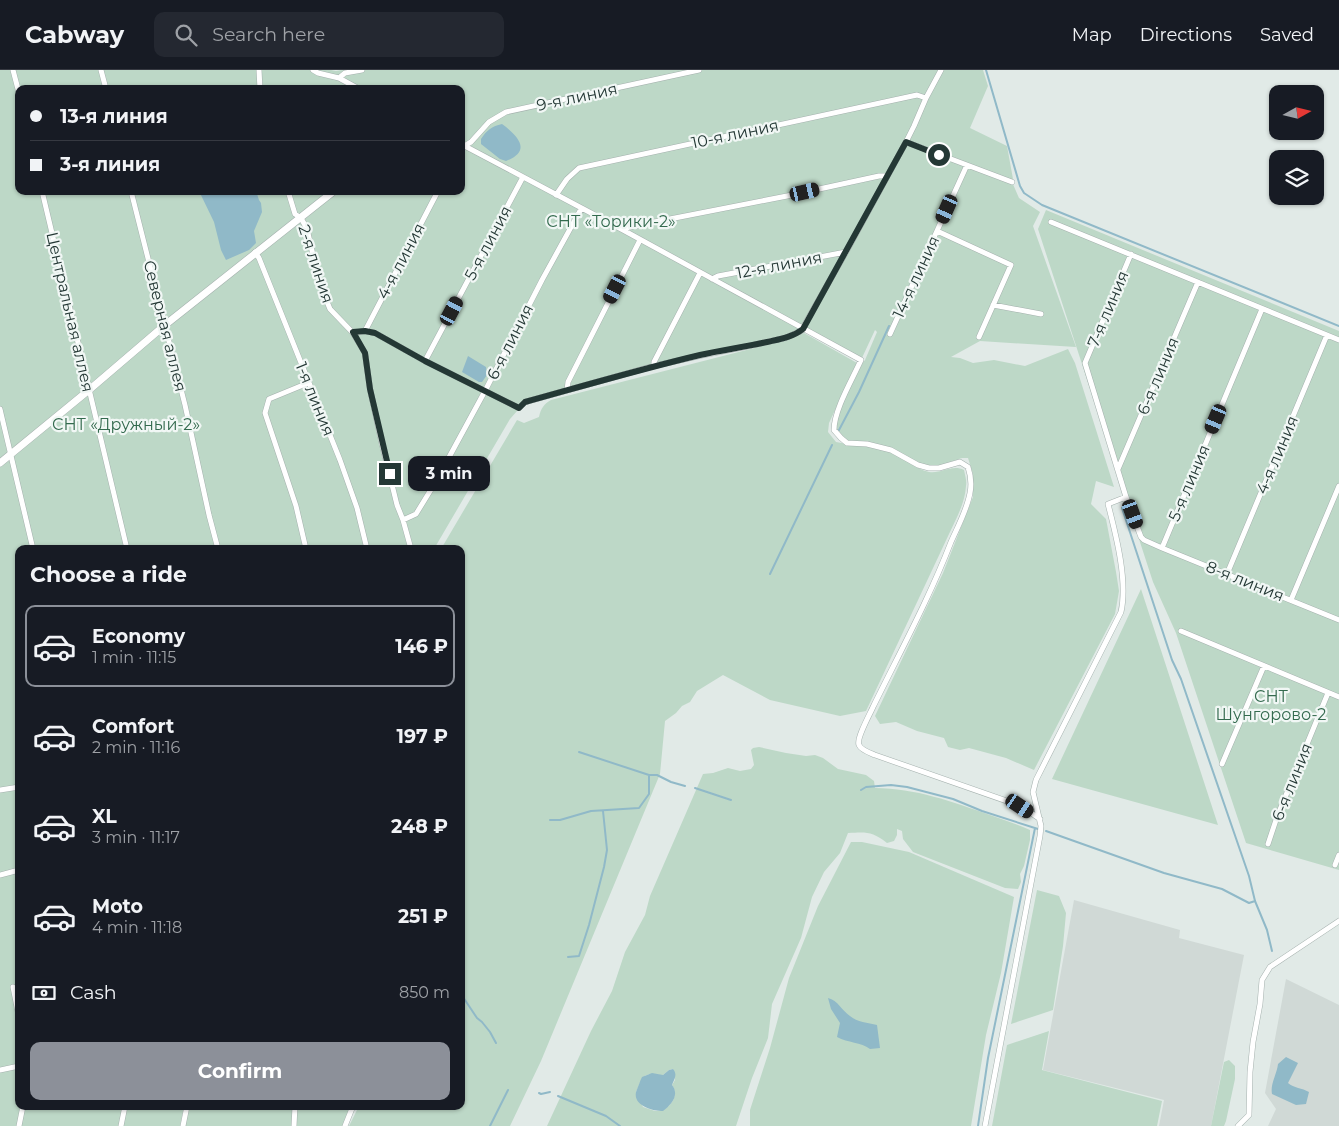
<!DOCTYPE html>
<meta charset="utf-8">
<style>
:root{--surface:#171b24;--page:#242831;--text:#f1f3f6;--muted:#9ea1a6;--line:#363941;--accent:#8c9099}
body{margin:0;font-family:Montserrat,sans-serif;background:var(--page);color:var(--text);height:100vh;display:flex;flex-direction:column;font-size:19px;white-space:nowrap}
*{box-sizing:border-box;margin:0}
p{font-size:16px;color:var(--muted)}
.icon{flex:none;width:28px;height:28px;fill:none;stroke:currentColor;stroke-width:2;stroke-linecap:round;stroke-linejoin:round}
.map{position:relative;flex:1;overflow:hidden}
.side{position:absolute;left:15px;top:475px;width:450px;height:565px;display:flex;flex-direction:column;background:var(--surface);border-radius:10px;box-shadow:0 1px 4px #0004}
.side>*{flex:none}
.hud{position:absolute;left:15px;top:15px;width:450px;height:110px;border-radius:10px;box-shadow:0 1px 4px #0004;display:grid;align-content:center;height:110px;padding:0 15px;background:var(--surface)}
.needle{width:32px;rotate:82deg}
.tools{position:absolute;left:1269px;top:15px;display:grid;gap:10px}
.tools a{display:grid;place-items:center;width:55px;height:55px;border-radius:10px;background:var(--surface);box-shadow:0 1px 4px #0004;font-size:25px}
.end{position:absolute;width:22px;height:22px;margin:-11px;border:6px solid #243835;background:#fff;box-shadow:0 0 0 2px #fff}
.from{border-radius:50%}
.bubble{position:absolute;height:35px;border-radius:10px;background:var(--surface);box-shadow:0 1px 4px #0004;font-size:16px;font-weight:700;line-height:35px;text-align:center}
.car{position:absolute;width:15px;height:30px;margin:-15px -8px;border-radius:6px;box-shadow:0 0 4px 1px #0007;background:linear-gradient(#222 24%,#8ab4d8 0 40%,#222 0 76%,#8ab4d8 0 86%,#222 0)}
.hud b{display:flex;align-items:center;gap:18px;height:48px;font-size:19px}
.hud b+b{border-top:1px solid var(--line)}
.hud i{width:12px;height:12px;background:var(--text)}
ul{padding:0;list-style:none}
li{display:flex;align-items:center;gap:15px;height:82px;margin:0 10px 8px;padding:0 5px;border:2px solid transparent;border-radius:10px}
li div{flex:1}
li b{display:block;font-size:19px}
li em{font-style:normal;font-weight:700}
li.selected{border-color:var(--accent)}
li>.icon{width:45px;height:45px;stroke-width:1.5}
h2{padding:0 15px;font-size:22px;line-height:60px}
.pay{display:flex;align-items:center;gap:12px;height:55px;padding:0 15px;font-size:19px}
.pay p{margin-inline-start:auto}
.button{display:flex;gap:10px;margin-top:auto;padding:10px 15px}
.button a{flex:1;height:58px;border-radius:10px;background:var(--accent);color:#fff;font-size:20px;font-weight:700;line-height:58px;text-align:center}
header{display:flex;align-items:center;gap:30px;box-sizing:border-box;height:70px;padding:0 25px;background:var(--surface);border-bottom:1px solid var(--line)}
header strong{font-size:24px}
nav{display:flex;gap:28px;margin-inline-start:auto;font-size:18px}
.search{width:350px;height:45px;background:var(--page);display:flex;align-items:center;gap:12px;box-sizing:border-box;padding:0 18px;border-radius:10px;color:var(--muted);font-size:19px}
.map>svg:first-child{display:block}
</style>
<header>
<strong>Cabway</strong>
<div class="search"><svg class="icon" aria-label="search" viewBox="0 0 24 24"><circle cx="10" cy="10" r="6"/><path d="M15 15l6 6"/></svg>Search here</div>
<nav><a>Map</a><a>Directions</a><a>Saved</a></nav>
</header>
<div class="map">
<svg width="1339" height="1056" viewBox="0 0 1339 1056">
<rect width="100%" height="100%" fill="#e1eae7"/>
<path fill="#d0d9d6" d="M1074,830L1180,860L1179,868L1244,885L1211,1056H1159L1164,1030L1043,1000Z
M1286,909L1339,935V1056H1268L1276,1039L1265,1023Z"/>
<path fill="#bdd8c7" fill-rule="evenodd" d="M0,0H331L336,1L342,0H983L988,16L970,58L1007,76L1013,109L1012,112L1019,128L1040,142L1033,156L1076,277L980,271L951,287L960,288L973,293L994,290L1025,296L1068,279L1075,293L1114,417L1096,411L1091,434L1106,449L1116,502L1119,521L1115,544L1034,700L1006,688L969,678L960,680L948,677L944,668L917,661L896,652L880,654L875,646L943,503L973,427V404L968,388H962L939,396H929L919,394L901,384L848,371L836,360V353L842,335L859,297L865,290L877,262L875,260L861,290L803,259L797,263L703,285L525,332L510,349L434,479H19V1036H184L180,1056H0ZM19,19H461V121H19Z
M1046,140L1339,261V800L1246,773L1176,563L1153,512L1038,159Z
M804,263L857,293L829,353L828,362L836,372C854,376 873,375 890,382C903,387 915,399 929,402C941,404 952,394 964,400C965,405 967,411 966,416C965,433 956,449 949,464L866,641L840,646L770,630L723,605L697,621L690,632L682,636L676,643L665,651L660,704L541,991L510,1056H349L359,1036H461V479H441L517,350L524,353L539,347C541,338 544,334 551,330L786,270Z
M1141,519L1218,755L1052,709Z
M759,677L786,683L806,686L815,685L823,688L838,699L866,705L874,711L875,718C915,718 953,732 990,745C1004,750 1017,754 1030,760V770L1024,796L1020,804L1021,812L1018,819L1005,818L913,782L903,769L902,761L897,759V765L894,771L887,773C872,761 866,762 848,763L840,783L824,802L812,827L801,868L772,934L768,968L752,1008L736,1056H547L591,961L612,921L625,882L645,845L650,826L703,704L713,703L728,698L740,701L751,699L754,695L751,680L753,678ZM673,999L675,1010L672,1015C680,1026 669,1042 655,1041C651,1040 647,1038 643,1037L636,1022C638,1018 639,1014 641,1011C645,1001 655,1005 663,1005L669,1000Z
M851,772H862L909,782L1014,827L1001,903L986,965L971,1056H750V1040L770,978L789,908L818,836Z
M1037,820L1059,826L1066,843L1063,876L1053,940L1011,954Z
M1049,961L1042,1000L1162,1031L1157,1056H992L1007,975Z
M1229,990L1235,996V1009L1226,1051L1224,1056H1211L1224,992Z
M187,1036H351L344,1056H183Z"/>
<path fill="#90b9c8" d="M502,54C517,65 533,81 506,91L500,89L481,74V69C486,61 492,56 502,54Z
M199,121H256L259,130L261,133L262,142L254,161L256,173L249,180L226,190L221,180L214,152Z
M468,286L486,297L487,305L482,312H479L462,302Z
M828,928C838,930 842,941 850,946C857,952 868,953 877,955L880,978L870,979C861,972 848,973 837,967L840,953L831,939Z
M1286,987L1298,993L1288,1013C1294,1018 1302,1018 1309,1022L1306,1034L1296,1035L1272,1024C1270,1014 1277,1004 1278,994Z
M673,999C678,1005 674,1009 672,1015C680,1025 671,1035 663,1041C653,1041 633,1036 636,1022C638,1017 640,1011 642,1007L652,1003L663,1005L669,1000Z"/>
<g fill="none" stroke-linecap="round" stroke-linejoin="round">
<path stroke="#90b9c8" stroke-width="2" d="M986,0L1020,116L1024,123L1042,135L1339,256
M839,360L859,322L889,256
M1122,438L1172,590L1181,609L1249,806L1255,831L1267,860L1272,881
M770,504L832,375
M579,682L649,705H657L671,712L685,716
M695,718L731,730
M861,720L866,717L891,715L907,717L953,729L982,741L1038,759
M550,750H560L591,741L639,738L649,724V705
M1046,761L1164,803L1222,819L1249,833L1255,831
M568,887L579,886L589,855L604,797L607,780L603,741
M461,924L477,948L482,952L490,962L496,973
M539,1023L541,1024L550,1022
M558,1026L606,1046L620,1056
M490,1056L508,1020
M978,1056L988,988L1035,758"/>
<defs>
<path id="minor" d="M13,0L19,23
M101,0L106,19
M259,0L260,19
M313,0L318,3L339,8L359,19
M339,8L345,3L362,0
M906,72L1012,112
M461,74L623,160L861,290C852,310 834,340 834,360L841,368L847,373L867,374L891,380L918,395L929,398H939L960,392L968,397C971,406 972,413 970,423C967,440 958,456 951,472C929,529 900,582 873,637C870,644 856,669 859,675C861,680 870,683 875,685L1021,736L1040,749
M461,78L471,72L489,52L506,42L699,0
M42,121L127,479
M131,121L185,335L209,445L218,479
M288,121L295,144L301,148L307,159L320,215L330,239L353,263L365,283L370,319L382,374L397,435L403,450L411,479
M556,125L567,109L579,98L917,25L926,28
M1051,152L1339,270
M623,160L629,157L787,126L879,106H887
M937,161L1011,195L979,267
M255,182L259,188L340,390L357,438L367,479
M1131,184L1085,293L1126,427L1141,467L1144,470L1162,478L1339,550
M712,209L718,206L846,182
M993,235L1041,244
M365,261L438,121
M353,263L365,261L375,263L425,291L519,338L525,332L654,296L703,285L744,277L785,268L801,261L846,182L906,72L914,56L926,28L941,0
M890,264L967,95
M425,291L523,107
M654,296V292L700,203
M567,320L568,312L640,170
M0,339L33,479
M1118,399L1198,212
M403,450L416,444L435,413L485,321L542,210L581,139
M1162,478L1262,239
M306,479L296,436L265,343L269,329L308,313
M1227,504L1327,265
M1291,530L1339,416
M1181,561L1339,627
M1222,694L1264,596
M0,720L19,717
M1268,774L1277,747L1328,623
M1335,795L1339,785
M0,805L19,800
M13,917L19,947
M0,1000L19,996
M19,1056L23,1036
M121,1056L125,1036
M183,1056L187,1036
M294,1056L295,1036
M345,1056L353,1036
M985,1056L1040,766L1041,756L1033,722L1036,710L1121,542C1128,511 1116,465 1108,434L1126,427
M1238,1056L1249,1045L1250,1002L1253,972L1260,934L1262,910L1270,897L1339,851"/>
<path id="tertiary" d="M0,393L89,320L165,255L334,121"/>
</defs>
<use href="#minor" stroke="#a5b1ae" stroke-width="6"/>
<use href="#tertiary" stroke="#a5b1ae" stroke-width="8"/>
<use href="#minor" stroke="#fff" stroke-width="5"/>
<use href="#tertiary" stroke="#fff" stroke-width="7"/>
</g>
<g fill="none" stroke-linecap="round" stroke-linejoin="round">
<path stroke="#243835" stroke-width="6" d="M390,404L370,319L365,283L353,262L365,261L375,263L425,291L519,338L525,332C583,316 641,299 700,285C722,280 745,277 767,272C780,269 793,267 803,259L906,72L939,85"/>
</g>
<g text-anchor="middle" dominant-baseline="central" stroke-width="4.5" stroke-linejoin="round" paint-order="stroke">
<g font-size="16" fill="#243835" stroke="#f1f7f5">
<text transform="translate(577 27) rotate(-12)">9-я линия</text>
<text transform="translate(735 64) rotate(-12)">10-я линия</text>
<text transform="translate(488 173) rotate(-62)">5-я линия</text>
<text transform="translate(401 191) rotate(-62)">4-я линия</text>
<text transform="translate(316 194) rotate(72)">2-я линия</text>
<text transform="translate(779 195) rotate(-11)">12-я линия</text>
<text transform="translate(916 207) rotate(-65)">14-я линия</text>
<text transform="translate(1108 239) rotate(-67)">7-я линия</text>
<text transform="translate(70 242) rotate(77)">Центральная аллея</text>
<text transform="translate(165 256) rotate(76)">Северная аллея</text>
<text transform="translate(510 272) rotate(-63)">6-я линия</text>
<text transform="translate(1158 306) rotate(-67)">6-я линия</text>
<text transform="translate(315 329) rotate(68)">1-я линия</text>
<text transform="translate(1277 385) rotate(-67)">4-я линия</text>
<text transform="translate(1189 413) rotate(-67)">5-я линия</text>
<text transform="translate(1245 511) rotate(22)">8-я линия</text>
<text transform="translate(1292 712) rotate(-68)">6-я линия</text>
</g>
<g font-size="16" fill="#336a4e" stroke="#f1f7f5">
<text x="611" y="151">СНТ «Торики-2»</text>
<text x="126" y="354">СНТ «Дружный-2»</text>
<text x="1271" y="626">СНТ<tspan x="1271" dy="18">Шунгорово-2</tspan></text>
</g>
</g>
</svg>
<div class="tools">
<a><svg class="needle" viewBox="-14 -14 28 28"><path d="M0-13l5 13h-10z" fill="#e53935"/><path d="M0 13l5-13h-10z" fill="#9ea1a6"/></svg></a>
<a><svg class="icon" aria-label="layers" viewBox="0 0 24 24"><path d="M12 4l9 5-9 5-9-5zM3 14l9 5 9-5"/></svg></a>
</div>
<i class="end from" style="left:939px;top:85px"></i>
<i class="end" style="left:390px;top:404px"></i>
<div class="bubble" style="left:408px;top:386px;width:82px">3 min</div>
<i class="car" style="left:805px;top:122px;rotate:77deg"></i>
<i class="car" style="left:947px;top:139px;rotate:204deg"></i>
<i class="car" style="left:615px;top:219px;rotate:207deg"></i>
<i class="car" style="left:452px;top:241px;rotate:28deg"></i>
<i class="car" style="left:1216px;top:349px;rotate:203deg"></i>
<i class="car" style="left:1133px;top:444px;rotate:160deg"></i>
<i class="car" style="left:1020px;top:736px;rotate:124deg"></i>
<div class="hud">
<b><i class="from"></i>13-я линия</b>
<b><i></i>3-я линия</b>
</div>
<section class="side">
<h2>Choose a ride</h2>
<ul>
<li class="selected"><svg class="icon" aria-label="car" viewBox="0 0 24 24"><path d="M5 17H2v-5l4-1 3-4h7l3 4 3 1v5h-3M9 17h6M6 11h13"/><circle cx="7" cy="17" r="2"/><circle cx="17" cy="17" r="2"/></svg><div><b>Economy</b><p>1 min · 11:15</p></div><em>146 ₽</em></li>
<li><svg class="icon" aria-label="car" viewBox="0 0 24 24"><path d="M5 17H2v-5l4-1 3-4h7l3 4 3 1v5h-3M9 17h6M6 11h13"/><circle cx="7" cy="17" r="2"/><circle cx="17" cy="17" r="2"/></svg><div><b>Comfort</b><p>2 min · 11:16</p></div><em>197 ₽</em></li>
<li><svg class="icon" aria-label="car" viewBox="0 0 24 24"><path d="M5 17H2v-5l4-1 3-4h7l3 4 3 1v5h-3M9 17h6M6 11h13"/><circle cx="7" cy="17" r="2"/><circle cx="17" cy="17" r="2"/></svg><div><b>XL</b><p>3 min · 11:17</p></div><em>248 ₽</em></li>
<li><svg class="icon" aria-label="car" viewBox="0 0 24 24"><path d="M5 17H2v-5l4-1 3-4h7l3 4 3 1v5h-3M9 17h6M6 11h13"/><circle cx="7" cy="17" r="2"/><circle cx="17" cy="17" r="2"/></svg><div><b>Moto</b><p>4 min · 11:18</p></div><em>251 ₽</em></li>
</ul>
<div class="pay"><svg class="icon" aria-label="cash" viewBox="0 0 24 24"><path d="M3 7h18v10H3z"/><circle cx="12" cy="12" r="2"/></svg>Cash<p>850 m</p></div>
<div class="button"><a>Confirm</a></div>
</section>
</div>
